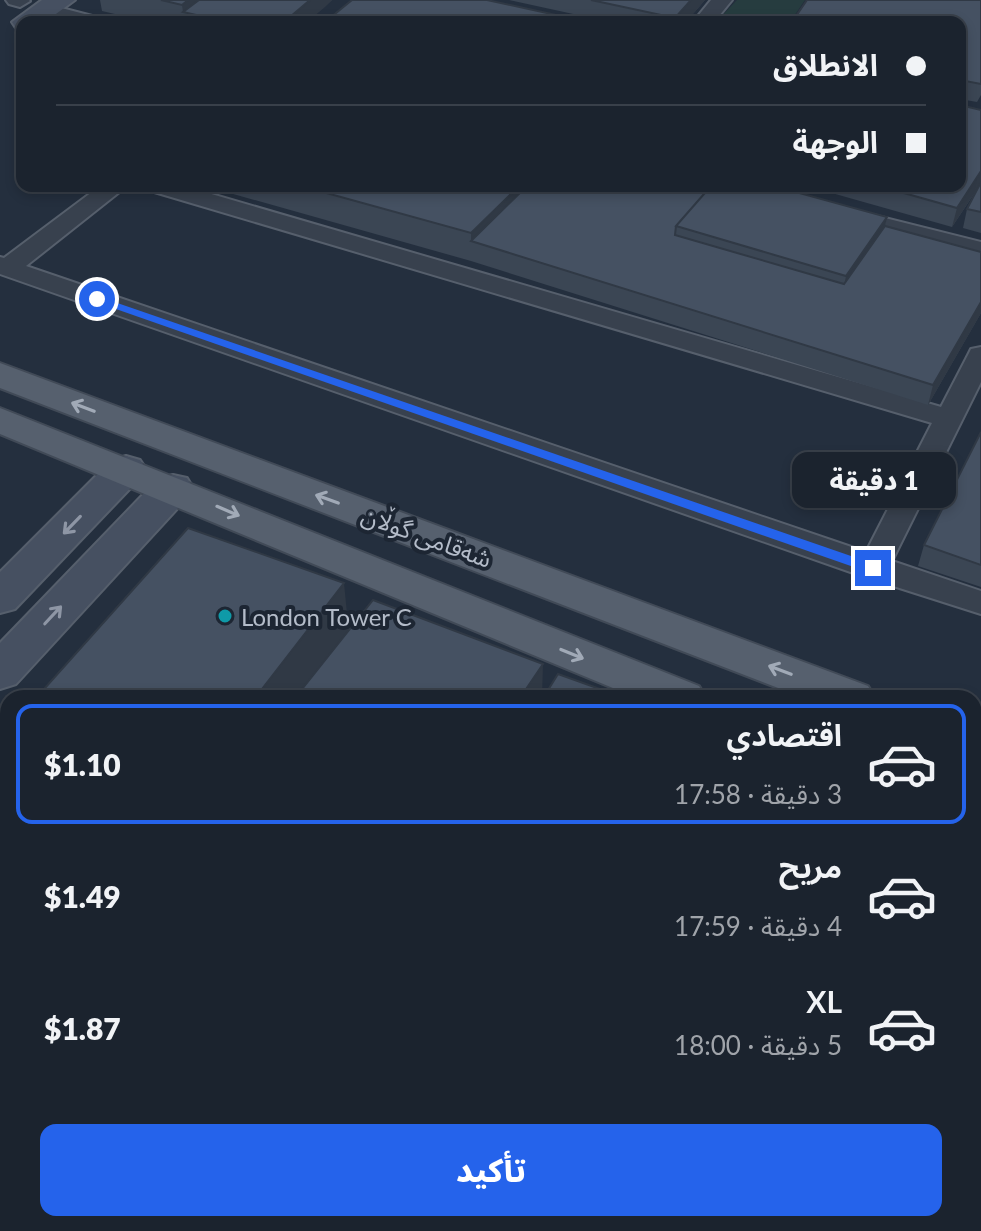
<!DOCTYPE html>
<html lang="ar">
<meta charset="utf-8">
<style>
:root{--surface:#1b232e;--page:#282f3a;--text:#f1f3f6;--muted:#a0a4aa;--line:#39404a;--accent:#2563eb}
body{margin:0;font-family:Lato,"Noto Sans Arabic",sans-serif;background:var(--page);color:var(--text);direction:rtl;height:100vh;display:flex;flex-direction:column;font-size:30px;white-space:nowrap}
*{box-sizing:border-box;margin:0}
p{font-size:26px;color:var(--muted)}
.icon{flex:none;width:44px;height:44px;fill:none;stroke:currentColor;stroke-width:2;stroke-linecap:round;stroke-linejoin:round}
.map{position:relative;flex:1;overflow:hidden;direction:ltr}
.drawer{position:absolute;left:0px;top:690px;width:982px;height:542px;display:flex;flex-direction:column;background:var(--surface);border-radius:24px 24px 0 0;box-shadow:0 4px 12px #0003,0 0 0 2px var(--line);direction:rtl}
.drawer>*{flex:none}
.guide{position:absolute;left:16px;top:16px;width:950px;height:176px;border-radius:16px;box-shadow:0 4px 12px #0003,0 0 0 2px var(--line);direction:rtl;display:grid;align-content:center;height:176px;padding:0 40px;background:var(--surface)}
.end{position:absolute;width:36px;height:36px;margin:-18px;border:10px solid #2563eb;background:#fff;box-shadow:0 0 0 4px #fff}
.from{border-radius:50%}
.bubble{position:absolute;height:56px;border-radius:16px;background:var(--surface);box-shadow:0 4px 12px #0003,0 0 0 2px var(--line);font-size:26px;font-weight:800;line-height:56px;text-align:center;direction:rtl}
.guide b{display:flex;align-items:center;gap:28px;height:76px;font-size:30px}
.guide b+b{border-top:2px solid var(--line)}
.guide i{width:20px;height:20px;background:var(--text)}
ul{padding:14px 0 0;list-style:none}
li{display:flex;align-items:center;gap:24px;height:120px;margin:0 16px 12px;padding:0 24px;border:4px solid transparent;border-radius:16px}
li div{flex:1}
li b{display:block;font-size:30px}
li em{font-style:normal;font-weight:800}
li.active{border-color:var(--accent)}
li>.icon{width:72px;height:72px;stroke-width:1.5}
.button{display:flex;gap:16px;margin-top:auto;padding:16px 40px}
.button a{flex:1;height:92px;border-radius:16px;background:var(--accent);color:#fff;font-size:32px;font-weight:800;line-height:92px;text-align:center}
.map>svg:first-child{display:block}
</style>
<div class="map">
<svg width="981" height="1231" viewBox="0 0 981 1231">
<rect width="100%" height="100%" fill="#242f3e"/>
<path fill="#263c3f" d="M737,0H805L790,22H716Z"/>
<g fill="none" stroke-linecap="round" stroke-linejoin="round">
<defs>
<path id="lane" d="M974,865L981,868V884L974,881Z"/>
<path id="street" d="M6,0H29L30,1L20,7L9,4Z
M711,0H732L714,22H693Z
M46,4L100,18L103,22H69L39,14L36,10L39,6Z
M100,186H127L26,266L866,552L932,423L151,191L147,186H184L941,407L968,355L971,349L981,347V382L892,561L981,591V614L862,576L0,274V257L4,258Z
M845,208L981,242V256L836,220L833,215L836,210Z
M0,930L8,933V968L0,965Z
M89,1224H135L132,1231H86Z
M499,1224H554L557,1231H502Z"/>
<path id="secondary" d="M42,0H75L45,22H22V29L16,28L12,22Z
M126,456L140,460L146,469L140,478L15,609L0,613V572L112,460Z
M173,475L187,478L193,488L187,498L16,684L0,689V643L159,478Z"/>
<path id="primary" d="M0,363L868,686L875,698H804L0,388Z
M0,408L699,686L706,698H637L0,434Z
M974,727L981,729V766L974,764Z
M974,793L981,795V836L974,834Z"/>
</defs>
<use href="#lane" stroke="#565f6c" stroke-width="4"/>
<use href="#street" stroke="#565f6c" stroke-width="4"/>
<use href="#secondary" stroke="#565f6c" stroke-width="4"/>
<use href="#primary" stroke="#414a57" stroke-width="4"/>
<use href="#lane" fill="#38414e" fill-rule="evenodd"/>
<use href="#street" fill="#38414e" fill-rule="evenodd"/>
<use href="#secondary" fill="#465061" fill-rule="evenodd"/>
<use href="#primary" fill="#56606e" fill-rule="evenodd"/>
</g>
<path fill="#3b4654" d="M100,0H332L307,22H149L102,11Z
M509,0H705L686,22H610Z
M981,0V95L977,102L960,99V22Z
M981,110V233L963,228L967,209L980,185L952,227L807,186H960Z
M205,186H774L887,217L885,226L981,252V313L928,405L471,261Z
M981,432V587L918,566L924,545Z
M8,729V804L0,782V738Z
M0,1007L8,1011V1224H31L26,1231H0Z
M813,1224H844L841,1231H826Z"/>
<path fill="#303945" d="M188,0H224L183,12L182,5Z
M310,0H324L325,7L307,22H284Z
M324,0H332L325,7Z
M691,0H705L686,22H675V18Z
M981,171V183L952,227L957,208Z
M519,186H546L471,241V261V233Z
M887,217L881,245L841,304L846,276Z
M981,302V313L928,405L933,385Z
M344,583L350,644L309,698H255Z
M543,664L542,698H520Z
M10,1224H31L26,1231H5Z"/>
<path fill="#455162" stroke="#303945" stroke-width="2" d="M161,0H188L182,5Z
M199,0H310L284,22H227L183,12Z
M352,0H487L588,22H325Z
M591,0H691L675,18Z
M807,0H981V84L960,80V22H792Z
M960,105L981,110V171L957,208L879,186H960Z
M981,182V212L967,209Z
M301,186H519L471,233Z
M527,186H711L676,226L675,235L844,284L885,226L981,252V302L933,385L471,241Z
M711,186H774L887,217L846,276L676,226Z
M981,432V565L924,545Z
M188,528L344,583L255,698H36Z
M373,600L543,664L520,698H295Z
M558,674L625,698H543Z
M8,729V759L0,755V738Z
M974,883L980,885L974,901Z
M0,1007L8,1011V1172L0,1167Z
M0,1173L8,1177V1224H10L5,1231H0Z
M216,1224H388L402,1231H212Z"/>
<defs><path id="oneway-shaft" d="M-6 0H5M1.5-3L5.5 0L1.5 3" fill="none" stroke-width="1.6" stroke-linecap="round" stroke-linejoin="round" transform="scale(2)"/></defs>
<g stroke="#a1aab7">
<use href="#oneway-shaft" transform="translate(83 407) rotate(-159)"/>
<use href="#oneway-shaft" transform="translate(327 499) rotate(-160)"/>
<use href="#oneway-shaft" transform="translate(228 511) rotate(23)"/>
<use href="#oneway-shaft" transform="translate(572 654) rotate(22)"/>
<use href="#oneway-shaft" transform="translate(780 670) rotate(-159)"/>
</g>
<g stroke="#8e96a5">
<use href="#oneway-shaft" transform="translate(72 525) rotate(134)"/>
<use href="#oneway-shaft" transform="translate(53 615) rotate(-47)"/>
</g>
<path fill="#2563eb" d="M97,296L877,565L879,568L873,573L868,572L93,301V297Z"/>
<circle fill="#0f9aa8" stroke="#1d2633" stroke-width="3" cx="225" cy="616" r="8"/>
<g text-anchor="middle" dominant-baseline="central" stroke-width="8" stroke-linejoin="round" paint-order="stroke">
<g font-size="24" fill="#b4bcc9" stroke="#1d2633">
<text transform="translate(427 536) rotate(20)">شەقامی گوڵان</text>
</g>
<g font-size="24" fill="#b4bcc9" stroke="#1d2633" text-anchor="start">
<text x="241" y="616">London Tower C</text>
</g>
</g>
</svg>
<i class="end from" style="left:97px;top:299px"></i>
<i class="end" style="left:873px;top:568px"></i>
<div class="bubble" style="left:792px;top:452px;width:164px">1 دقيقة</div>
<div class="guide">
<b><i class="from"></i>الانطلاق</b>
<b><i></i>الوجهة</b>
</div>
<section class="drawer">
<ul>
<li class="active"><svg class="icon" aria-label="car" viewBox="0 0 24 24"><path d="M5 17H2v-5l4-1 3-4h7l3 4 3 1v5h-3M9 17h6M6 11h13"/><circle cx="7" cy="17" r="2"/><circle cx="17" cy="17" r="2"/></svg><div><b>اقتصادي</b><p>3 دقيقة · 17:58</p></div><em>$1.10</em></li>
<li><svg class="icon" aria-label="car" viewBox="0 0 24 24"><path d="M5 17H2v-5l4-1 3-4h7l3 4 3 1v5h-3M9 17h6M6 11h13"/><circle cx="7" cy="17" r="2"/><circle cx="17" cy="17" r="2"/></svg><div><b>مريح</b><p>4 دقيقة · 17:59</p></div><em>$1.49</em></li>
<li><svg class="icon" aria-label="car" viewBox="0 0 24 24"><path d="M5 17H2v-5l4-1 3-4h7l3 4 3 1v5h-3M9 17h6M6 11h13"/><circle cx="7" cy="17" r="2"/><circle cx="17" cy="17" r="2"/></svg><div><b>XL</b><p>5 دقيقة · 18:00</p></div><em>$1.87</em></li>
</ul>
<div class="button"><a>تأكيد</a></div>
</section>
</div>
